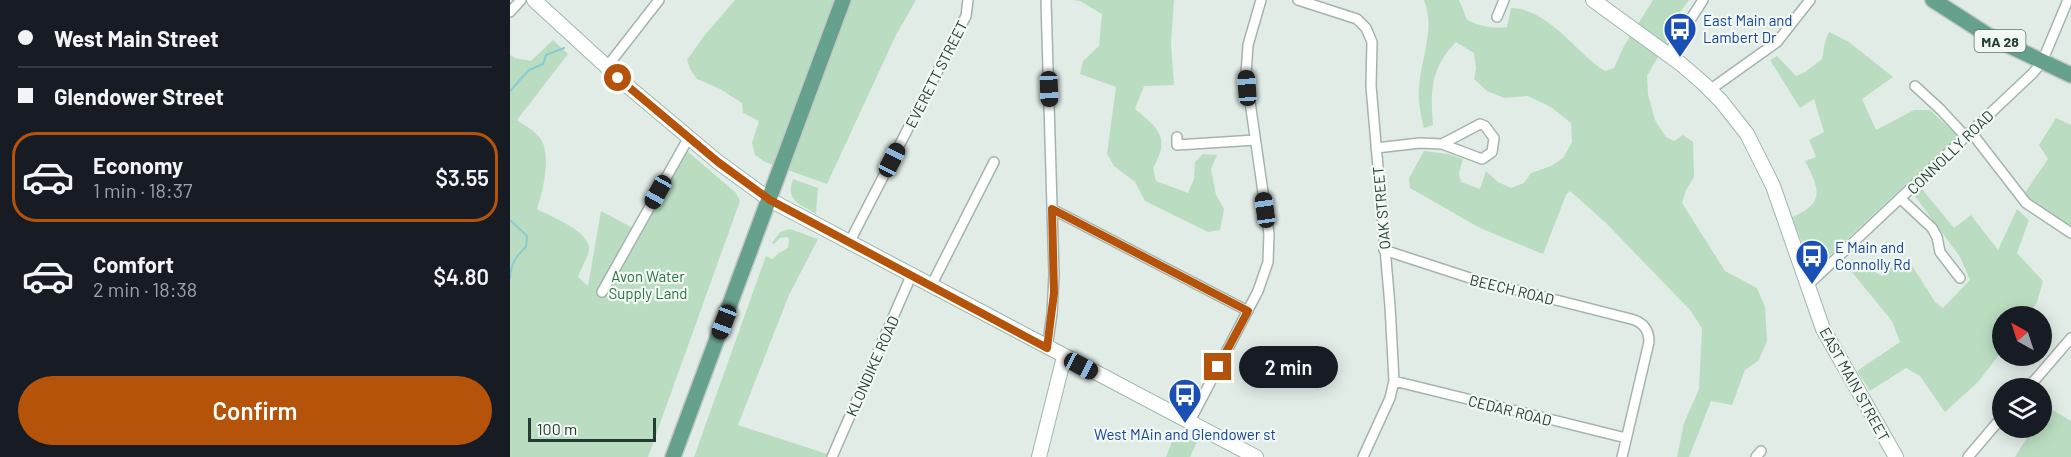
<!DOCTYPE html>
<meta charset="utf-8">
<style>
:root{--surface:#171b24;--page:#20242c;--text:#f1f3f6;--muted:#9ea1a6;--line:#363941;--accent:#b45309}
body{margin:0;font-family:Barlow,sans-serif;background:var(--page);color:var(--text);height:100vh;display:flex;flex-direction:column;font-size:22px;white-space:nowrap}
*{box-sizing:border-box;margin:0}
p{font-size:20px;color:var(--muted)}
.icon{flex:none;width:33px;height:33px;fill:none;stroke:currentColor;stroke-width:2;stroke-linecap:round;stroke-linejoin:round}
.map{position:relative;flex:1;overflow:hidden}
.sheet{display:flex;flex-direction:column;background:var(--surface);width:510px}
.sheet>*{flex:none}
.hud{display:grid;align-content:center;height:132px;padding:0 18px;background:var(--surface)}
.needle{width:39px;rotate:321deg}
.buttons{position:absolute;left:1482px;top:306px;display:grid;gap:12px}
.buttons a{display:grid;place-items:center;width:60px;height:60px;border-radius:50%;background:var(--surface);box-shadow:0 3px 15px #0003;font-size:30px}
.scale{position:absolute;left:18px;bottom:15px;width:128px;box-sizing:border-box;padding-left:6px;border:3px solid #223c33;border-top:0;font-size:16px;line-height:21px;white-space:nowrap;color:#223c33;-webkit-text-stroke:4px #f2f8f4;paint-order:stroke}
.end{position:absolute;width:27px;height:27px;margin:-14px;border:8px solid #b45309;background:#fff;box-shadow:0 0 0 3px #fff}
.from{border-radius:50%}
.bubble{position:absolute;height:42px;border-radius:21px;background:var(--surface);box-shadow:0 3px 15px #0003;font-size:20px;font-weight:600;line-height:42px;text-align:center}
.car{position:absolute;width:18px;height:36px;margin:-18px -9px;border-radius:8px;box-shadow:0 0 4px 2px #0007;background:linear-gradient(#222 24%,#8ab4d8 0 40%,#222 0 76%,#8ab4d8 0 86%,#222 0)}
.hud b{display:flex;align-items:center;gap:21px;height:57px;font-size:22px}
.hud b+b{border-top:2px solid var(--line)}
.hud i{width:15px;height:15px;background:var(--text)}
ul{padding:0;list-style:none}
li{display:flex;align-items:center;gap:18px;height:90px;margin:0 12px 9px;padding:0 6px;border:3px solid transparent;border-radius:24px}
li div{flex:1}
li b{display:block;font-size:22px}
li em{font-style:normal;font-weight:600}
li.active{border-color:var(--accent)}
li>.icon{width:54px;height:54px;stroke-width:1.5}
.action{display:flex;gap:12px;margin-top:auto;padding:12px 18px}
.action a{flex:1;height:69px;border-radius:36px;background:var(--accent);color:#fff;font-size:24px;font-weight:600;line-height:69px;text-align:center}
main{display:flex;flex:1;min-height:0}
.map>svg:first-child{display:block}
</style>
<main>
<section class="sheet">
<div class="hud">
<b><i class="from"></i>West Main Street</b>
<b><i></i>Glendower Street</b>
</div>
<ul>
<li class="active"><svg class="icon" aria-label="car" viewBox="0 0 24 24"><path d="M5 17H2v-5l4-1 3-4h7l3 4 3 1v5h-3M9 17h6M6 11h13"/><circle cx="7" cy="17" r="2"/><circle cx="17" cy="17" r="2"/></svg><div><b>Economy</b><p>1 min · 18:37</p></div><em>$3.55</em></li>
<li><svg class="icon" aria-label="car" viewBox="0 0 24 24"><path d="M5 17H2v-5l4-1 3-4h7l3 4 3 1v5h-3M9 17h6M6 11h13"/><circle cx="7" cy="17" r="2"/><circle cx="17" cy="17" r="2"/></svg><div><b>Comfort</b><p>2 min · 18:38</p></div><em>$4.80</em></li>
</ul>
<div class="action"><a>Confirm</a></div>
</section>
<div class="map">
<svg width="1561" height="457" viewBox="0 0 1561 457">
<rect width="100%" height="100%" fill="#e1ece6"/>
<path fill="#baddc1" d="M225,0H406L386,35L317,184L255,162L245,155L242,143L249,121L233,113L232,103L210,89L187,79L180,69L177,60L194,36Z
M563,0H664L661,43L664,85L634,86L625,109C648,128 661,137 643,168L646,181L678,193L684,179L685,162L693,154L707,155L701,169L706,195L714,209L710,230L698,232L635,201L625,182L604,166L597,154L606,87L570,74L573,61L589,46L592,14L570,1Z
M914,0H949L957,20C970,26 982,29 997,27L1001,8C1039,9 1065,52 1095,71L1104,68L1114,46L1143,0H1179L1168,15L1162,33L1137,76L1138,94L1145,120L1156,137L1164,141L1173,135L1183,142L1184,177L1176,190L1172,203L1215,271L1247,288L1255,307L1257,341L1249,360L1235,370L1222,405L1201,401L1179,457H1167L1174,423L1189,389L1192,328L1180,310L1096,223L1060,191L1056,195L1033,254L970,228L900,188L899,178L914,151L938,154L953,159L949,174L951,182L970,189L976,171L988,182L1001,188L1014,183L1021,173L1041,166L1053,158L1062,142L1061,123L1041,107L1018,96L994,98L977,91L964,79L966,68L964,53L946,42C921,68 920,90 923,125L914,128C911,116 908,102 909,90C910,59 926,30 914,0Z
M1319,32L1339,42L1383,77L1352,99L1366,130L1404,110H1420L1447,135L1441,142L1303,271L1282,217C1316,203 1309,188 1295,161L1306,157L1299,140L1314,132L1304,99L1290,108L1260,60L1267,56L1286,76L1295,72L1312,59L1315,42Z
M43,40L58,54L7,120C14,125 25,131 30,138C42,154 33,191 27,209C40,216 81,232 79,249C78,258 71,268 68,277L78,286L91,211L123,228L170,145L226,193L230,201L138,457H0V55L5,58L21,61Z
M1546,118L1561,125V228L1514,194L1538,159L1529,145Z
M283,179L308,188L306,214C290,204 275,201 283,179Z
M1412,189L1444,228L1461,215L1488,250L1507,209L1519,220L1507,253L1533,281L1527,302L1518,316H1492V351L1468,382L1435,412L1410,376L1396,368L1360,391L1347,371L1390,342L1382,321L1336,265L1342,259L1372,276L1390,260L1403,267L1425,302L1433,308L1460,280L1450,257L1404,195Z
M280,229L308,239L279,295L228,425L317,454L316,457H184L256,256L262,259L269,253L278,248L279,239L277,237L270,238L264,244L262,243L270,232Z
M1536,406L1561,421V457H1505L1523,428H1532V414Z
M664,436L687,442L680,457H656Z"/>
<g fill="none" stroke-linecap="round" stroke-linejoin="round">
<path stroke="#89cbd0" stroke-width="2" d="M0,91L19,70L33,64L36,55L54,48
M0,220L17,236L16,247C5,257 1,264 0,278"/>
<defs>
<path id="street" d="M536,0L544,275L542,314L537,348
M788,0L847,19L856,28L862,42L861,86L880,306L884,381L880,398L853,457
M0,12L11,0
M987,17L994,0
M1158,54L1193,0
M96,68L149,0
M1405,86L1431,110L1456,137
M1201,89L1267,42L1300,0
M1461,132L1516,203L1561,233
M667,137V145L745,140
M866,148L910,143L932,144L972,159L982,152L984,138L975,126L970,124L932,144
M1391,199L1422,228L1427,237L1430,252L1450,278
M542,209L738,311
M339,243L456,16L458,0
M874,250L963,279L1121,319C1133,322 1139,330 1139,342L1112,457
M421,286L484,162
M1297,286L1523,73L1532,62L1558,0
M92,292L179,137
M884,381L1116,438
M1518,388L1561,338
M679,423L748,291L758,262L759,234L736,74L738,45L751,0
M322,457L401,276
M1246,457L1251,451
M1458,457L1492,417"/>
<path id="secondary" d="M24,0L120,88L208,162L260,200L746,457
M1083,0L1171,64L1193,83L1211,101L1237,134L1263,186L1313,329L1386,457
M529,457L554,357"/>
<path id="primary" d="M1423,0L1479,36L1561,75
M163,457L333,0"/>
</defs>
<use href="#street" stroke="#a4b4ad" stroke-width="12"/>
<use href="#secondary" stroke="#a0b7ad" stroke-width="16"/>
<use href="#primary" stroke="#c1c8c6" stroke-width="18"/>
<use href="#street" stroke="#fff" stroke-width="9"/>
<use href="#secondary" stroke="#fff" stroke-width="14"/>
<use href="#primary" stroke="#66a18d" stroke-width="15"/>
</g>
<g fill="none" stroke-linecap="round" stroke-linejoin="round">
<path stroke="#b45309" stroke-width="8" d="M108,78L208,162L260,200L537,348L544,293L542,209L738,311L708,367"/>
</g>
<defs>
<symbol id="bus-pin" viewBox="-11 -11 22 30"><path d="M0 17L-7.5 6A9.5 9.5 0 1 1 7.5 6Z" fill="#1a4fb4" stroke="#f2f8f4"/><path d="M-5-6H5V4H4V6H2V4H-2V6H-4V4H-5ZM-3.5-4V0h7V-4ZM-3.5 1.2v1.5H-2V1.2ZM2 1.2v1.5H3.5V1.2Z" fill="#fff"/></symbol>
</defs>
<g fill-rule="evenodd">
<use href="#bus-pin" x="1151" y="10" width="38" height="52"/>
<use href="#bus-pin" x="1283" y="237" width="38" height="52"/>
<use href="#bus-pin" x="656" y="376" width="38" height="52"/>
</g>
<g text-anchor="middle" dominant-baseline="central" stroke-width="4.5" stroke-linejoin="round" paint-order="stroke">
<rect fill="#f2f8f4" stroke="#60746d" stroke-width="1.5" x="1464.5" y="30" width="51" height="22" rx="4.5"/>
<g font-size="14" font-weight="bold" fill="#223c33">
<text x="1490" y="41">MA 28</text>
</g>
<g font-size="15" fill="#164399" stroke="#f2f8f4" text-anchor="start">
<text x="1193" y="20">East Main and<tspan x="1193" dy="17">Lambert Dr</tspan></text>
<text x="1325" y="247">E Main and<tspan x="1325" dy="17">Connolly Rd</tspan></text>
<text x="675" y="434" text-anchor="middle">West MAin and Glendower st</text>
</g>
<g font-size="15" fill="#223c33" stroke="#f2f8f4">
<text transform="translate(426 74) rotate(-63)">EVERETT STREET</text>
<text transform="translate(1440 152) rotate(-44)">CONNOLLY ROAD</text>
<text transform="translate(871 208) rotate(-95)">OAK STREET</text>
<text transform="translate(1002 289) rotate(14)">BEECH ROAD</text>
<text transform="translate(362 366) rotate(-66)">KLONDIKE ROAD</text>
<text transform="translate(1345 384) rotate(61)">EAST MAIN STREET</text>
<text transform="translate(1000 410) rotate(14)">CEDAR ROAD</text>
</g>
<g font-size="15" fill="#2c7342" stroke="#f2f8f4">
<text x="138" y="276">Avon Water<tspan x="138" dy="17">Supply Land</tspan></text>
</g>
</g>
</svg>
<div class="buttons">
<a><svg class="needle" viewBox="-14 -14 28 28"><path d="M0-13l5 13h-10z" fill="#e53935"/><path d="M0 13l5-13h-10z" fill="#9ea1a6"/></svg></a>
<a><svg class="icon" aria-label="layers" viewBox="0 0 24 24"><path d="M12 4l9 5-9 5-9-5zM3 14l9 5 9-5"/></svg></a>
</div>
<div class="scale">100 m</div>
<i class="end from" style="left:108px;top:78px"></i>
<i class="end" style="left:708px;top:367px"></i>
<div class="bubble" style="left:729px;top:346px;width:99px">2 min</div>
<i class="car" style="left:737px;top:88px;rotate:356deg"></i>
<i class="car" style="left:539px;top:89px;rotate:178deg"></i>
<i class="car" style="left:382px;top:160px;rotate:27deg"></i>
<i class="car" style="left:148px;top:192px;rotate:209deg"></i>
<i class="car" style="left:755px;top:210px;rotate:352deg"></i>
<i class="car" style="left:214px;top:322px;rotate:201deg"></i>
<i class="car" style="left:571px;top:366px;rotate:118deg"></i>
</div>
</main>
